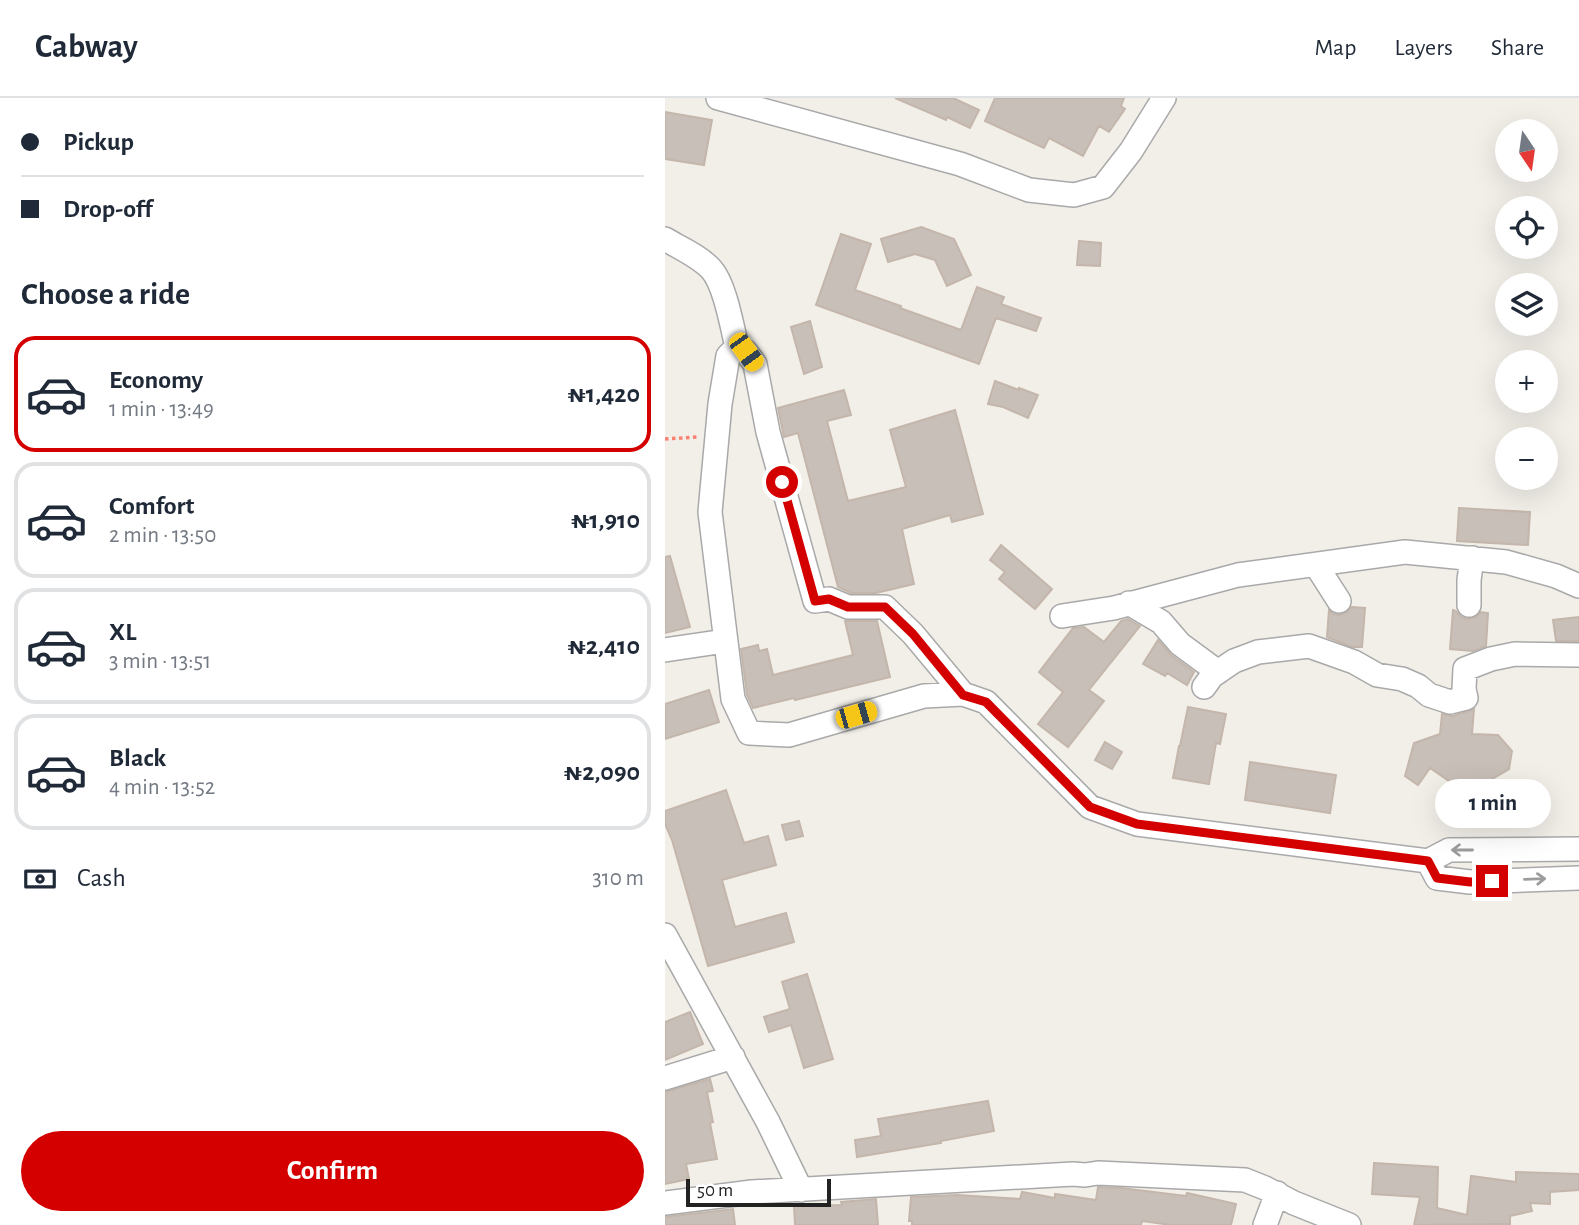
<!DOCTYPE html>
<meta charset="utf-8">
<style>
:root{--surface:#fff;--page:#f2f2f3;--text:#1f2937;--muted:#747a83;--line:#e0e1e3;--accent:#d40000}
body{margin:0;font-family:"Alegreya Sans",sans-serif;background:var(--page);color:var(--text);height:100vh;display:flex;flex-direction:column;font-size:26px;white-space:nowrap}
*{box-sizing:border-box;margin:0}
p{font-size:23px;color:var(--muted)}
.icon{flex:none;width:38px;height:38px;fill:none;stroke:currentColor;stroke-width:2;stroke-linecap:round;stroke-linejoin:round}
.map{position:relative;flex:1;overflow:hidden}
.panel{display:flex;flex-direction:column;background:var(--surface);width:665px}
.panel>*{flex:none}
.top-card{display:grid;align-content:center;height:154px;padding:0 21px;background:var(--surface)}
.needle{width:46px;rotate:167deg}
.controls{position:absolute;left:830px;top:21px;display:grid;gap:14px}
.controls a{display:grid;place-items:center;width:63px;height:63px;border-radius:50%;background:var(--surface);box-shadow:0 7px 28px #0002;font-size:35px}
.scale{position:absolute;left:21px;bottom:18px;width:145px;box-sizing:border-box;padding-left:7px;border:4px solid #222;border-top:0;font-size:19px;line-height:24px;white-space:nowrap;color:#222;-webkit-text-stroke:5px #fff;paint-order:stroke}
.end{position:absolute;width:32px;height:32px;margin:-16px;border:9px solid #d40000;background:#fff;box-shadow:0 0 0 4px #fff}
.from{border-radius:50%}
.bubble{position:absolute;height:49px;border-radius:24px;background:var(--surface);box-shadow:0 7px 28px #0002;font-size:23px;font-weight:700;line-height:49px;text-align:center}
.car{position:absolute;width:21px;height:42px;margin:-21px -10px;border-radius:9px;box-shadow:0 0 5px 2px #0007;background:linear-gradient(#f5c518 24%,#345 0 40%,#f5c518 0 76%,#345 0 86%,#f5c518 0)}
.top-card b{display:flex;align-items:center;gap:24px;height:66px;font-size:26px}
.top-card b+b{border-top:2px solid var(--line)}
.top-card i{width:18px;height:18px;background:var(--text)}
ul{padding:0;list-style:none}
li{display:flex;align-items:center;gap:21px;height:116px;margin:0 14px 10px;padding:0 7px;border:4px solid var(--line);border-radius:21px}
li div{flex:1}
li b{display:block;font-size:26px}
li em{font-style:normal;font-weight:700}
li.selected{border-color:var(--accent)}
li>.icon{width:63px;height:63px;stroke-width:1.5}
h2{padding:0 21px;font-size:32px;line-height:84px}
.pay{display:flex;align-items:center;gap:18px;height:77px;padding:0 21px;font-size:26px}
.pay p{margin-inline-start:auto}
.button{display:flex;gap:14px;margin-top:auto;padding:14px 21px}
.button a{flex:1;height:80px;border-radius:42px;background:var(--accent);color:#fff;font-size:28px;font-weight:700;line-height:80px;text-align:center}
header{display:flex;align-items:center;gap:42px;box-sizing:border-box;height:98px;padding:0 35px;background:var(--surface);border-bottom:2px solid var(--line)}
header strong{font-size:33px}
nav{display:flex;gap:38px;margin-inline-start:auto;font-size:24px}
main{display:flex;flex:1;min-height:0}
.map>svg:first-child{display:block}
</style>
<header>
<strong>Cabway</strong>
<nav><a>Map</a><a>Layers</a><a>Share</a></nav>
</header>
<main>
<section class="panel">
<div class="top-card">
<b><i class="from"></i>Pickup</b>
<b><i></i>Drop-off</b>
</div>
<h2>Choose a ride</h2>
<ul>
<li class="selected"><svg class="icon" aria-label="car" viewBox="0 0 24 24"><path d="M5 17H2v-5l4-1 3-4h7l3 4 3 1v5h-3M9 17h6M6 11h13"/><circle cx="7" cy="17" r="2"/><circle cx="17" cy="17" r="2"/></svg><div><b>Economy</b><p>1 min · 13:49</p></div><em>₦1,420</em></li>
<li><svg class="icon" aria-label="car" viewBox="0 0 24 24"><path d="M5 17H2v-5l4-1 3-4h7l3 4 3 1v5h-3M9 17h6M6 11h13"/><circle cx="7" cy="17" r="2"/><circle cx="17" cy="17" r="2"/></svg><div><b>Comfort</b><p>2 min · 13:50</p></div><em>₦1,910</em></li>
<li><svg class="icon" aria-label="car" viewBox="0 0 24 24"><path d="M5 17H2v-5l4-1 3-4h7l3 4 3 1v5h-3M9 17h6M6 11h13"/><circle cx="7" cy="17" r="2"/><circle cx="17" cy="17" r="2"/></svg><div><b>XL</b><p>3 min · 13:51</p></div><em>₦2,410</em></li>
<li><svg class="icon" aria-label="car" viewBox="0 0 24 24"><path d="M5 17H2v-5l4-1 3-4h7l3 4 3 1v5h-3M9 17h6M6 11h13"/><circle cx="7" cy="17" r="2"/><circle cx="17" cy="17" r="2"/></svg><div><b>Black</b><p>4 min · 13:52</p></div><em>₦2,090</em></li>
</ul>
<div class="pay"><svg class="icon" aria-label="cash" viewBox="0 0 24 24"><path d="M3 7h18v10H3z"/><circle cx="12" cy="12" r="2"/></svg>Cash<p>310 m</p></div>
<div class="button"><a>Confirm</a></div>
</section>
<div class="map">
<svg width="914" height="1127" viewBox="0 0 914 1127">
<rect width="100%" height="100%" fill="#f2efe9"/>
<path fill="#c7bfb8" stroke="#c4b6ab" stroke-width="2" d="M230,0H288L314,12L305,30L282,19L281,22Z
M330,0H459L456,8L460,11L444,34L434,28L418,58L384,40L379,50L320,23Z
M0,14L47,22L39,67L0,61Z
M256,129L289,141L306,177L282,188L270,162L250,156L223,164L216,141Z
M176,136L206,146L190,192L236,208L235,210L296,232L312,189L339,199L336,206L376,220L371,233L331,220L314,266L151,207Z
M414,143L436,145L435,168L412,167Z
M145,223L157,269L139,276L126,229Z
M330,283L354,292V290L373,297L363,320L338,309L323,306Z
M179,292L186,317L162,323L183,403L241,389L225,332L290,312L318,416L287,424L285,417L237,431L249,486L211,495H186L173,489L133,335L119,339L113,310Z
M794,410L865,414L863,447L792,443Z
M336,447L387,491L370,511L334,481L340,474L325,462Z
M5,458L25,529L0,535V459Z
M686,509L700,510L697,549H687L662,539L664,512L668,516L675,517L682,514Z
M788,512L791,513L796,519L803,521L810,519L816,514L823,515L821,548L808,553L785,551Z
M914,519V543H891L888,522Z
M463,521L475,528L424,592L439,603L403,649L373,626L398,594L374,574L408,530L419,529L439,544L456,523Z
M180,523H212L225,579L130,602L129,600L88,610L82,597L76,551L93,547L94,553L102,551L108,577L188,557Z
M493,542L506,557L529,574L522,587L502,575L500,578L478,566Z
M44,592L54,624L0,641V606Z
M523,609L561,616L555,646L551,645L544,686L508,680L514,648H515Z
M809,611L807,636L833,637L847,653L844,671L810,691L797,692L765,670L753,687L740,678L749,645L775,636L777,616L788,618Z
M440,644L457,654L447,671L430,662Z
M585,664L671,677L665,715L580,702Z
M61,692L79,745L103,738L111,767L57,782L70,829L121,815L129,844L43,868L7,742L0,726V713Z
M134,723L138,738L121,742L117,727Z
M142,876L168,961L139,970L126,927L104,934L99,919L125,911L117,884Z
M25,914L38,946L0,962V924Z
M45,981L48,993L42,994L48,1024L45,1025L52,1061L21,1066L24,1081L0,1086V994Z
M323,1003L329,1033L276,1043V1045L192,1059L190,1042L216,1038L213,1021Z
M709,1065L773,1069L772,1110L802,1117L806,1078L851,1084V1074L914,1076V1092L885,1094V1106L865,1105L867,1113L845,1118V1126L749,1127L755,1099L707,1096Z
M433,1089L456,1090L521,1098L522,1095L571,1106L566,1127H506L477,1123L476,1127H247V1123H244L246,1099L292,1097L355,1101L357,1094L390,1100V1096L431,1102Z
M211,1101L213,1127H130L129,1108L177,1107L176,1104Z
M68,1111L70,1127H0V1119Z"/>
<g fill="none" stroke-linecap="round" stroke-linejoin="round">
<defs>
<path id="minor" d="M53,0L295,66L364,92L409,97L438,89L466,53L499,0
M0,141C15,150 34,158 46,171C60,186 67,229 72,249L81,254L90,266L103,334L150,503L164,501L183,509H220L248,536L298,596
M72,249L63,258L55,306L45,414L68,601L84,635L124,637L259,598L298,596L321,604L425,709L472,726L763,763L784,752L914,751
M651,467L674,503
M464,505L496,524L515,546L553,574
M804,507V482L807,460
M397,518L449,510L573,477L740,454L841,464L891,478L914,488
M0,552L60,543
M539,589L547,578L569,563L593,554L644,548L689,564L712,577L737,581L753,588L764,597L785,604L801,600L799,591L800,571L826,561L850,556L914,557
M763,763L772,780L805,784L914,780
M0,837L103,1024L136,1092
M0,980L68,959
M0,1105L87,1094L408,1076L420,1077L433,1075L580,1082L600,1090L629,1105L684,1127
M600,1127L612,1095"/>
</defs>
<use href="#minor" stroke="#a9a9a9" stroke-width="26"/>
<path stroke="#fa8072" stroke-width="3.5" stroke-dasharray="3.5 3.5" stroke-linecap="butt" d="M0,341L32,339"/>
<use href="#minor" stroke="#fff" stroke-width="23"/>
</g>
<defs><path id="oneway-shaft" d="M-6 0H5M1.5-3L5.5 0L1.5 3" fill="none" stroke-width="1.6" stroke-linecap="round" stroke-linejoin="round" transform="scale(1.75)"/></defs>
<g stroke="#9c9c9c">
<use href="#oneway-shaft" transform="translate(797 752) rotate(180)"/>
<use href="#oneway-shaft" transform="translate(870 781) rotate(-2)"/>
</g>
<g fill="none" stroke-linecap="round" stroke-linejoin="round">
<path stroke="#d40000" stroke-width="9" d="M117,384L150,503L164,501L183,509H220L248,536L298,597L321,604L425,709L472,726L763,763L772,780L805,784L827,783"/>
</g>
</svg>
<div class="controls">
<a><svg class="needle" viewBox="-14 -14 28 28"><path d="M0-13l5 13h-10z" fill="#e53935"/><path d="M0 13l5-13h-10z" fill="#747a83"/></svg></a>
<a><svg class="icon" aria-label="locate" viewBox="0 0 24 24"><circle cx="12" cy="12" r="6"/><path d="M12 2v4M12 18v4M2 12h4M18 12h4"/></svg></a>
<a><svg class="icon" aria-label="layers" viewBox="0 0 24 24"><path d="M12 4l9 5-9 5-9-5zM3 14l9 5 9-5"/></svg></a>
<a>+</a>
<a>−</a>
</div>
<div class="scale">50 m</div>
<i class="end from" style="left:117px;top:384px"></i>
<i class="end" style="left:827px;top:783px"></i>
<div class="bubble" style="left:770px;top:681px;width:116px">1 min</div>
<i class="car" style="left:81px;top:254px;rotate:144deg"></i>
<i class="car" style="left:191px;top:617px;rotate:74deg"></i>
</div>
</main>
